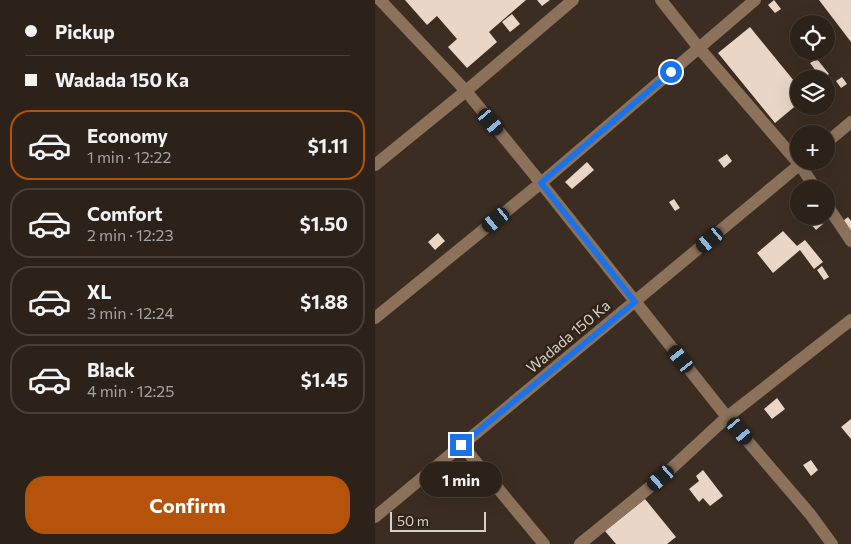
<!DOCTYPE html>
<meta charset="utf-8">
<style>
:root{--surface:#2c2219;--page:#382f26;--text:#f1f3f6;--muted:#a6a4a2;--line:#483f38;--accent:#b45309}
body{margin:0;font-family:Commissioner,sans-serif;background:var(--page);color:var(--text);height:100vh;display:flex;flex-direction:column;font-size:19px;white-space:nowrap}
*{box-sizing:border-box;margin:0}
p{font-size:16px;color:var(--muted)}
.icon{flex:none;width:28px;height:28px;fill:none;stroke:currentColor;stroke-width:2;stroke-linecap:round;stroke-linejoin:round}
.map{position:relative;flex:1;overflow:hidden}
.panel{display:flex;flex-direction:column;background:var(--surface);width:375px}
.panel>*{flex:none}
.banner{display:grid;align-content:center;height:110px;padding:0 25px;background:var(--surface)}
.buttons{position:absolute;left:415px;top:15px;display:grid;gap:10px}
.buttons a{display:grid;place-items:center;width:45px;height:45px;border-radius:50%;background:var(--surface);box-shadow:0 5px 20px #0002,0 0 0 1px var(--line);font-size:25px}
.scale{position:absolute;left:15px;bottom:12px;width:96px;box-sizing:border-box;padding-left:5px;border:2px solid #d9d0c8;border-top:0;font-size:14px;line-height:18px;white-space:nowrap;color:#d9d0c8;-webkit-text-stroke:4px #302317;paint-order:stroke}
.end{position:absolute;width:22px;height:22px;margin:-11px;border:6px solid #1a73e8;background:#fff;box-shadow:0 0 0 2px #fff}
.from{border-radius:50%}
.bubble{position:absolute;height:35px;border-radius:18px;background:var(--surface);box-shadow:0 5px 20px #0002,0 0 0 1px var(--line);font-size:16px;font-weight:700;line-height:35px;text-align:center}
.car{position:absolute;width:15px;height:30px;margin:-15px -8px;border-radius:6px;box-shadow:0 0 4px 1px #0007;background:linear-gradient(#222 24%,#8ab4d8 0 40%,#222 0 76%,#8ab4d8 0 86%,#222 0)}
.banner b{display:flex;align-items:center;gap:18px;height:48px;font-size:19px}
.banner b+b{border-top:1px solid var(--line)}
.banner i{width:12px;height:12px;background:var(--text)}
ul{padding:0;list-style:none}
li{display:flex;align-items:center;gap:15px;height:70px;margin:0 10px 8px;padding:0 15px;border:2px solid var(--line);border-radius:20px}
li div{flex:1}
li b{display:block;font-size:19px}
li em{font-style:normal;font-weight:700}
li.current{border-color:var(--accent)}
li>.icon{width:45px;height:45px;stroke-width:1.5}
.action{display:flex;gap:10px;margin-top:auto;padding:10px 25px}
.action a{flex:1;height:58px;border-radius:20px;background:var(--accent);color:#fff;font-size:20px;font-weight:700;line-height:58px;text-align:center}
main{display:flex;flex:1;min-height:0}
.map>svg:first-child{display:block}
</style>
<main>
<section class="panel">
<div class="banner">
<b><i class="from"></i>Pickup</b>
<b><i></i>Wadada 150 Ka</b>
</div>
<ul>
<li class="current"><svg class="icon" aria-label="car" viewBox="0 0 24 24"><path d="M5 17H2v-5l4-1 3-4h7l3 4 3 1v5h-3M9 17h6M6 11h13"/><circle cx="7" cy="17" r="2"/><circle cx="17" cy="17" r="2"/></svg><div><b>Economy</b><p>1 min · 12:22</p></div><em>$1.11</em></li>
<li><svg class="icon" aria-label="car" viewBox="0 0 24 24"><path d="M5 17H2v-5l4-1 3-4h7l3 4 3 1v5h-3M9 17h6M6 11h13"/><circle cx="7" cy="17" r="2"/><circle cx="17" cy="17" r="2"/></svg><div><b>Comfort</b><p>2 min · 12:23</p></div><em>$1.50</em></li>
<li><svg class="icon" aria-label="car" viewBox="0 0 24 24"><path d="M5 17H2v-5l4-1 3-4h7l3 4 3 1v5h-3M9 17h6M6 11h13"/><circle cx="7" cy="17" r="2"/><circle cx="17" cy="17" r="2"/></svg><div><b>XL</b><p>3 min · 12:24</p></div><em>$1.88</em></li>
<li><svg class="icon" aria-label="car" viewBox="0 0 24 24"><path d="M5 17H2v-5l4-1 3-4h7l3 4 3 1v5h-3M9 17h6M6 11h13"/><circle cx="7" cy="17" r="2"/><circle cx="17" cy="17" r="2"/></svg><div><b>Black</b><p>4 min · 12:25</p></div><em>$1.45</em></li>
</ul>
<div class="action"><a>Confirm</a></div>
</section>
<div class="map">
<svg width="476" height="544" viewBox="0 0 476 544">
<rect width="100%" height="100%" fill="#3b2d21"/>
<path fill="#e9d6c7" d="M30,0H151L114,32L122,42L92,68L73,47L82,39L62,16L52,25Z
M162,0H175L167,6Z
M399,0L406,9L400,13L393,5Z
M444,0H476V42Z
M137,14L145,24L135,32L127,22Z
M375,27L424,87V103L400,123L343,53Z
M442,59L454,74L447,79L435,63Z
M467,77L472,84L466,88L461,81Z
M352,154L357,161L349,168L343,160Z
M212,162L219,170L197,189L190,182Z
M299,199L305,208L300,211L294,202Z
M429,216H442L448,224L441,230Z
M473,217L476,221V232L468,221Z
M408,231L422,246L430,240L448,262L439,269L425,250L398,273L382,253Z
M63,233L70,241L60,250L53,242Z
M447,266L454,277L449,280L442,270Z
M402,398L410,409L397,419L389,409Z
M476,419V439L466,427Z
M436,460L443,470L436,476L428,465Z
M328,470L348,496L335,506L328,498L324,502L314,489L324,481L321,476Z
M270,499L301,537L292,544H241L230,531Z"/>
<g fill="none" stroke-linecap="round" stroke-linejoin="round">
<path stroke="#8c725b" stroke-width="12" d="M5,0L91,91L166,183L352,417L286,478L205,544
M286,0L324,48L425,165L441,189
M451,143L476,122
M0,165L91,91L198,0
M451,204L476,241
M0,318L166,183L380,0
M87,445L169,544
M0,517L429,161
M457,544L435,514L352,417L476,320"/>
</g>
<g fill="none" stroke-linecap="round" stroke-linejoin="round">
<path stroke="#1a73e8" stroke-width="6" d="M86,445L260,302L166,183L296,72"/>
</g>
<g text-anchor="middle" dominant-baseline="central" stroke-width="5" stroke-linejoin="round" paint-order="stroke">
<g font-size="15" fill="#d9d0c8" stroke="#302317">
<text transform="translate(193 336) rotate(-40)">Wadada 150 Ka</text>
</g>
</g>
</svg>
<div class="buttons">
<a><svg class="icon" aria-label="locate" viewBox="0 0 24 24"><circle cx="12" cy="12" r="6"/><path d="M12 2v4M12 18v4M2 12h4M18 12h4"/></svg></a>
<a><svg class="icon" aria-label="layers" viewBox="0 0 24 24"><path d="M12 4l9 5-9 5-9-5zM3 14l9 5 9-5"/></svg></a>
<a>+</a>
<a>−</a>
</div>
<div class="scale">50 m</div>
<i class="end from" style="left:296px;top:72px"></i>
<i class="end" style="left:86px;top:445px"></i>
<div class="bubble" style="left:45px;top:462px;width:82px">1 min</div>
<i class="car" style="left:116px;top:122px;rotate:140deg"></i>
<i class="car" style="left:121px;top:220px;rotate:231deg"></i>
<i class="car" style="left:335px;top:240px;rotate:230deg"></i>
<i class="car" style="left:306px;top:359px;rotate:321deg"></i>
<i class="car" style="left:365px;top:431px;rotate:140deg"></i>
<i class="car" style="left:286px;top:478px;rotate:229deg"></i>
</div>
</main>
